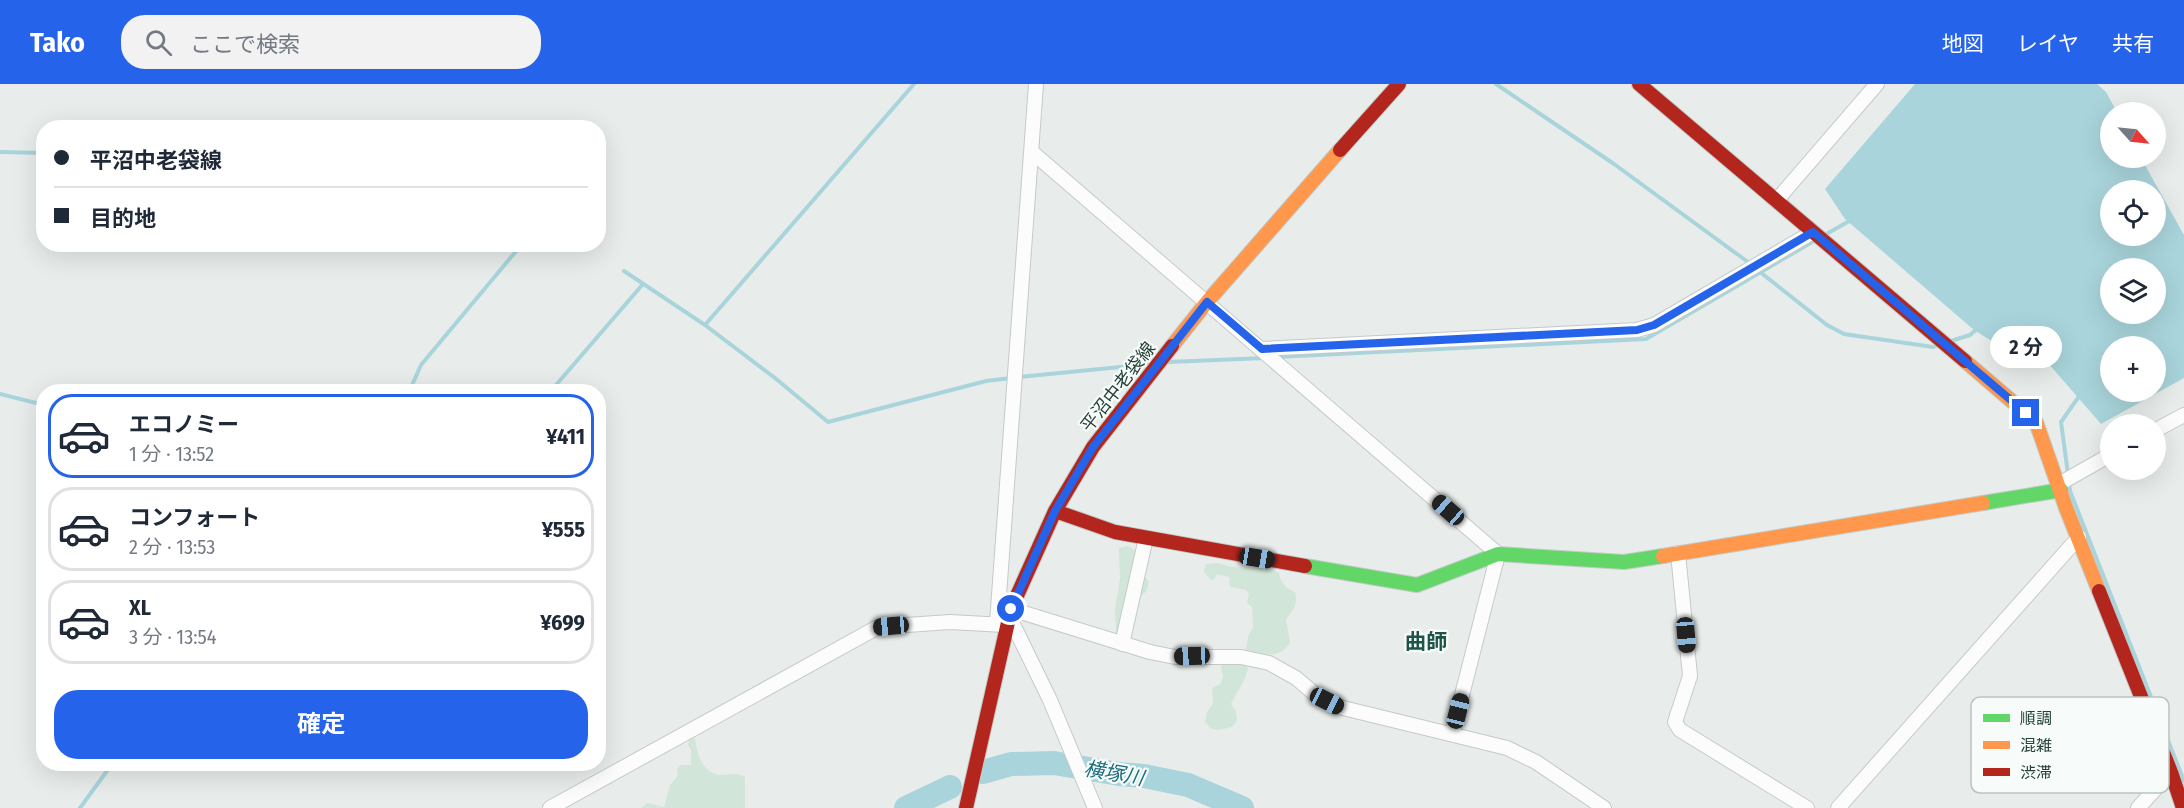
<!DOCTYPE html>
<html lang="ja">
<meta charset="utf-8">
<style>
:root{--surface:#fff;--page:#f2f2f3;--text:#1f2937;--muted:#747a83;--line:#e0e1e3;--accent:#2563eb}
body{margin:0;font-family:"Fira Sans Condensed","Noto Sans JP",sans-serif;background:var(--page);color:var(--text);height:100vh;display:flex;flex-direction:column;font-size:22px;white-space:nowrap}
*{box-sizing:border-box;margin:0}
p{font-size:20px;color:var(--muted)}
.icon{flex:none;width:33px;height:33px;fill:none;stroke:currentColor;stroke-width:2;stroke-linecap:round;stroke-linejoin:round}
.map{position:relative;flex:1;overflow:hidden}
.panel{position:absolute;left:36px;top:300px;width:570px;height:387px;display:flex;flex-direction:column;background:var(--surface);border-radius:24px;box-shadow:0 6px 24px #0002}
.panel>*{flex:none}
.hud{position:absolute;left:36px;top:36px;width:570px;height:132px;border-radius:24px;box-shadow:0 6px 24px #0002;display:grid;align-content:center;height:132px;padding:0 18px;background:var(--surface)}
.needle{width:39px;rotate:117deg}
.fabs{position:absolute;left:2100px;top:18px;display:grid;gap:12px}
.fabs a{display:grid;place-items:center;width:66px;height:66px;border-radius:50%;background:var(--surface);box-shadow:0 6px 24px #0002;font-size:30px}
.end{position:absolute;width:27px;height:27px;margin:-14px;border:8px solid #2563eb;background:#fff;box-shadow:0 0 0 3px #fff}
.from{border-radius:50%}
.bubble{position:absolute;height:42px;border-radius:21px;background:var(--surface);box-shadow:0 6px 24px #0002;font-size:20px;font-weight:700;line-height:42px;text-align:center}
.car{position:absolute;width:18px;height:36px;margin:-18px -9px;border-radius:8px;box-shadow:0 0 4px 2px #0007;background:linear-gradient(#222 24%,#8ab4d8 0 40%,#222 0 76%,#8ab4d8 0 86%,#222 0)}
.hud b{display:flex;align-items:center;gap:21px;height:57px;font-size:22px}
.hud b+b{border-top:2px solid var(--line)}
.hud i{width:15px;height:15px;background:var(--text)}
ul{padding:10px 0 0;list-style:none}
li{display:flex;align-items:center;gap:18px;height:84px;margin:0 12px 9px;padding:0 6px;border:3px solid var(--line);border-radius:24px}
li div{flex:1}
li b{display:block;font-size:22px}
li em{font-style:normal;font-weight:700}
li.selected{border-color:var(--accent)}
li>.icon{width:54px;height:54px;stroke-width:1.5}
.button{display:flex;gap:12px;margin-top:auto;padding:12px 18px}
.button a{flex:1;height:69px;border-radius:24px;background:var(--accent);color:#fff;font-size:24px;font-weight:700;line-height:69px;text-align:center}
header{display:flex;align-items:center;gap:36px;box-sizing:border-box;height:84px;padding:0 30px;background:var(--accent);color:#fff}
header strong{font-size:28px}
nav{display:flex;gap:33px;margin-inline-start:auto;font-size:21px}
.search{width:420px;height:54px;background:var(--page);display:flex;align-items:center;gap:15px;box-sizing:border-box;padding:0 21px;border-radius:24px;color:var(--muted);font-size:22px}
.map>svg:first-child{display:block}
</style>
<header>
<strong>Tako</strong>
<div class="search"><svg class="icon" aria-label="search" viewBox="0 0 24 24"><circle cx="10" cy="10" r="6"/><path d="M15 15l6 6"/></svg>ここで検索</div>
<nav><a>地図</a><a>レイヤ</a><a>共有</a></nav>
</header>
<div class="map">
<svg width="2184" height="724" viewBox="0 0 2184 724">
<rect width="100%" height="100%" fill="#e8edeb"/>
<path fill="#d1e6d8" d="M1128,462L1138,468L1141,488L1149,498L1146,508L1140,512C1142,527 1130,536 1123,549H1116L1115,525L1120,495L1119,464Z
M1219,479C1239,488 1261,479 1279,489C1281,500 1285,503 1295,508C1298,520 1294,526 1286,535L1290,559C1280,575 1262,572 1246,566L1248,552L1253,543L1252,523L1247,519L1249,510L1246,506L1230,503L1229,493L1216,490L1215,495L1211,496L1204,488L1206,480Z
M1223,579H1243L1248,584C1245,599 1237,607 1231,620L1236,627L1237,636L1232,643L1219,646L1211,645L1205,638L1207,628L1213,620L1212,604L1220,600L1223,593L1221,584Z
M695,654C697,669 702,690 721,691C731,691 736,688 745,693V724H641L648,719L664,723L670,701L678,692L677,685L681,681H691V666L688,661L689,656Z"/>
<path fill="#a9d4db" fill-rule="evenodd" d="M1915,0H2097L2106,8L2117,28H2110V74H2141L2184,151V294L2101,340L2048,279L2001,263L1974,246L1845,135L1825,105ZM2110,106H2156V152H2110ZM2110,184H2156V230H2110ZM2110,262H2156V308H2110Z"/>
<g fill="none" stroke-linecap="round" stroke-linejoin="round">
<path stroke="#a9d4db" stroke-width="4" d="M1496,0L1614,80L1752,181
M0,68L44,69
M1823,152L1851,136
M624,187L705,241L775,294L828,338L986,297L1011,294
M1760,188L1827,241L1844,250L1933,263L1938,261
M705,241L914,0
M1951,257L1970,251L1978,244
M1276,273L1646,255L1814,157
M1168,278L1265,274
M1019,293L1151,280
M409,308L421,281L522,160
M550,308L643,200
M0,310L44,321
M2068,390L2061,338L2080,311
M2069,398L2070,407L2184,697
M80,724L112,680"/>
<path stroke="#a9d4db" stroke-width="24" d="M983,688L1011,680L1054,679L1119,690L1144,692L1188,701L1242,724
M906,724L950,703"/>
<defs>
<path id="street" d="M1032,68L1498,470L1452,650
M1776,117L1877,0
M1262,265L1637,246L1654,241L1813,148
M2156,346L2184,331
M2059,400L2110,371
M1678,469L1690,592L1675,638L1680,646L1807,724
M1011,525L1150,568L1175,573H1241L1269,579L1296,594L1316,611L1339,623L1507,664L1536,678L1604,724
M1009,532L1050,616L1095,724
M997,539L1036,0
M1122,560L1146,454
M550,724L878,543L950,538L1004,541
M1838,724L2079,453
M2138,724L2171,688"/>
<path id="fast" d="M1983,419L2061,406
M1305,482L1417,501L1498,470L1624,478L1663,472"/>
<path id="slow" d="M1172,262L1207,218L1340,66
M1965,277L2036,338L2066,424L2099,507
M1663,472L1983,419"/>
<path id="jam" d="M1639,0L1965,277
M1340,66L1399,0
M1055,427L1115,448L1305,482
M2099,507L2171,688L2183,724
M966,724L1011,525L1055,427L1093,363L1172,262"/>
</defs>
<use href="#street" stroke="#c5cac8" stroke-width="16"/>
<use href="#fast" stroke="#c3cbc8" stroke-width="16"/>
<use href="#slow" stroke="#c3cbc8" stroke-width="16"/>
<use href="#jam" stroke="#c3cbc8" stroke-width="16"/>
<use href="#street" stroke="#fcfcfc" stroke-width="14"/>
<use href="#fast" stroke="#63d668" stroke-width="14"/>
<use href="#slow" stroke="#ff974d" stroke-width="14"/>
<use href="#jam" stroke="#b3261e" stroke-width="14"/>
</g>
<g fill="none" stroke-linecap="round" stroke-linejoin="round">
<path stroke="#2563eb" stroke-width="8" d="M1011,525L1055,427L1093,363L1207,218L1262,265L1637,246L1654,241L1813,148L2026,329"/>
</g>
<g text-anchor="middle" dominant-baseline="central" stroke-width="4.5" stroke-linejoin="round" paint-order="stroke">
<g font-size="18" fill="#24423a" stroke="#f7fbf9">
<text transform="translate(1118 303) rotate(-52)">平沼中老袋線</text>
</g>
<g font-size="20" font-style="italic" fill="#1c6f80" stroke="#f7fbf9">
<text transform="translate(1114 689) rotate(10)">横塚川</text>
</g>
<g font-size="21" font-weight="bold" fill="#1f5548" stroke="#f7fbf9">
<text x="1426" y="558">曲師</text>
</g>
</g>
<rect x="1971" y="613" width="198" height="96" rx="9" fill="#f7fbf9" stroke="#b8c4c0" stroke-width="1.5"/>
<rect x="1983" y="630" width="27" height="8" fill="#63d668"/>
<rect x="1983" y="657" width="27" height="8" fill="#ff974d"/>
<rect x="1983" y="684" width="27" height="8" fill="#b3261e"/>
<g font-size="16" fill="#24423a">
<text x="2020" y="640">順調</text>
<text x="2020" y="667">混雑</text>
<text x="2020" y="694">渋滞</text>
</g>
</svg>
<div class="fabs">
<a><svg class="needle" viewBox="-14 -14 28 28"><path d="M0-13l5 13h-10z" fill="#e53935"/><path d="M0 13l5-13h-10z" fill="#747a83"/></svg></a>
<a><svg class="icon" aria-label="locate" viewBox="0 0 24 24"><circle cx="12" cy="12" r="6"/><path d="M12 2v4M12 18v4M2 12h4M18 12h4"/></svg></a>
<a><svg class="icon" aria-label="layers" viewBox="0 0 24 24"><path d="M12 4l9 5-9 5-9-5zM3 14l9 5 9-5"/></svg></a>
<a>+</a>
<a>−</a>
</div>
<i class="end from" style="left:1011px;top:525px"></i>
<i class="end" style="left:2026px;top:329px"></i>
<div class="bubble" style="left:1990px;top:242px;width:72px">2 分</div>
<i class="car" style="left:1448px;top:426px;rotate:311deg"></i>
<i class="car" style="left:1257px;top:474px;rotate:99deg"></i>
<i class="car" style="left:891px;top:542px;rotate:265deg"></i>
<i class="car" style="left:1686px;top:551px;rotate:175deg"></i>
<i class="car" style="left:1192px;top:572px;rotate:268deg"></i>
<i class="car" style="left:1327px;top:617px;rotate:117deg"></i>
<i class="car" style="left:1458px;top:627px;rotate:14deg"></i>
<div class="hud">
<b><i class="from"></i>平沼中老袋線</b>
<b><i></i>目的地</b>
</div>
<section class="panel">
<ul>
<li class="selected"><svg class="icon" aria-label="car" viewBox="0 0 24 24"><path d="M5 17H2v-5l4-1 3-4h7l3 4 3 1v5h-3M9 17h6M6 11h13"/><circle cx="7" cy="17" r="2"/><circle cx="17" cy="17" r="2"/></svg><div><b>エコノミー</b><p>1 分 · 13:52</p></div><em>¥411</em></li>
<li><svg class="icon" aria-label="car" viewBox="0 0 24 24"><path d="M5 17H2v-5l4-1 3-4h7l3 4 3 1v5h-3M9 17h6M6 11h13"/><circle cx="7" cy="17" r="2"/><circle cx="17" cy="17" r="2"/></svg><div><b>コンフォート</b><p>2 分 · 13:53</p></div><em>¥555</em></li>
<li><svg class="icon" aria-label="car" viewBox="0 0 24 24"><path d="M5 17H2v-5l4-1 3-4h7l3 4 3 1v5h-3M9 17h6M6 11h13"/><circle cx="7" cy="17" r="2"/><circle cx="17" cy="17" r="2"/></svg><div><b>XL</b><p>3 分 · 13:54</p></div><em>¥699</em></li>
</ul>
<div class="button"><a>確定</a></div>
</section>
</div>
